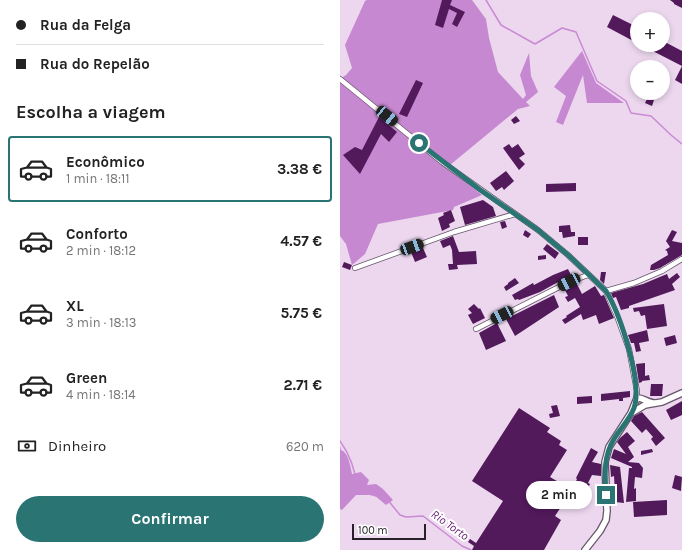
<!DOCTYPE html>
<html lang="pt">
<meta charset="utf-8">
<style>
:root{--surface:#fff;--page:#f2f2f2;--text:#222;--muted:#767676;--line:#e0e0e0;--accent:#2a7473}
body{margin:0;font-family:Karla,sans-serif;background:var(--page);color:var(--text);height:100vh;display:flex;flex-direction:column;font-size:15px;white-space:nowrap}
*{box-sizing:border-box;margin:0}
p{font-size:13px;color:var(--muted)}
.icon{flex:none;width:22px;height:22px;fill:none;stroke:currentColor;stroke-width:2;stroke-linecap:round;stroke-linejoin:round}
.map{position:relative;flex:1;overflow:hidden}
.side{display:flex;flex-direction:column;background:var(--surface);width:340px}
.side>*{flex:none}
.hud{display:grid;align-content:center;height:88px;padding:0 16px;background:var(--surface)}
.controls{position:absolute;left:290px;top:12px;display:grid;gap:8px}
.controls a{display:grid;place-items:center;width:40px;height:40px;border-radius:50%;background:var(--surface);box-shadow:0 2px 6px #0003;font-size:20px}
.scale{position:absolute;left:12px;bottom:10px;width:74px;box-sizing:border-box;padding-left:4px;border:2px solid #272028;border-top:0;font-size:11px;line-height:14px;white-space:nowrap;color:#272028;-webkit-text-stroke:3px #fff;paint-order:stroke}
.end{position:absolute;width:18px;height:18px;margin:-9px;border:5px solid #2a7473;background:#fff;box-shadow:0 0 0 2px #fff}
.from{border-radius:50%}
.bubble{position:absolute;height:28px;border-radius:14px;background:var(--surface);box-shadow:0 2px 6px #0003;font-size:13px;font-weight:700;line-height:28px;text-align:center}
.car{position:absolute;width:12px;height:24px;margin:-12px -6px;border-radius:5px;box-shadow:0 0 3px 1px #0007;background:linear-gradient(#222 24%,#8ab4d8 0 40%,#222 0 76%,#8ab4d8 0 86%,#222 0)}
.hud b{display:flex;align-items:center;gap:14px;height:38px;font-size:15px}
.hud b+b{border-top:1px solid var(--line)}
.hud i{width:10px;height:10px;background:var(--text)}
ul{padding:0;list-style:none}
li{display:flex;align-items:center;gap:12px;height:66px;margin:0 8px 6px;padding:0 8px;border:2px solid transparent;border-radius:4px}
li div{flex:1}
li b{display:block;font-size:15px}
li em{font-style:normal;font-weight:700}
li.active{border-color:var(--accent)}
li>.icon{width:36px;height:36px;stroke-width:1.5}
h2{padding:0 16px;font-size:18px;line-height:48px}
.pay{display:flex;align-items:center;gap:10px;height:44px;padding:0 16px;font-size:15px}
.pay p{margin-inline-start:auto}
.action{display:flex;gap:8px;margin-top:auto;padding:8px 16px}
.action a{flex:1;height:46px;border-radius:24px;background:var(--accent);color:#fff;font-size:16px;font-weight:700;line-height:46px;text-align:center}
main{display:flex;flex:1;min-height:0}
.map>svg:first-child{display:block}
</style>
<main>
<section class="side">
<div class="hud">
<b><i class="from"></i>Rua da Felga</b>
<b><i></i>Rua do Repelão</b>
</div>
<h2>Escolha a viagem</h2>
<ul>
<li class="active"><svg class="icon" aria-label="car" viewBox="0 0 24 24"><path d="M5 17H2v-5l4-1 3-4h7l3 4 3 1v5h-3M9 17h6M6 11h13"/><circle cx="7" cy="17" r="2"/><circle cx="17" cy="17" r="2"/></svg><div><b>Econômico</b><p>1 min · 18:11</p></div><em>3.38 €</em></li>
<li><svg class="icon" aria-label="car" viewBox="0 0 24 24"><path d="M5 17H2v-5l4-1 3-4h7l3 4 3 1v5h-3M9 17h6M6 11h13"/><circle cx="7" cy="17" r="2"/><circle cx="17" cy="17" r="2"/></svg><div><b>Conforto</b><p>2 min · 18:12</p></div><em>4.57 €</em></li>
<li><svg class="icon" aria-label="car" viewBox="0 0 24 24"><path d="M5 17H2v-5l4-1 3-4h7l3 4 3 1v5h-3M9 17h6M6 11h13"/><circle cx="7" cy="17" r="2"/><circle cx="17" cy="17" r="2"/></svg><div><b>XL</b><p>3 min · 18:13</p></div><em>5.75 €</em></li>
<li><svg class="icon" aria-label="car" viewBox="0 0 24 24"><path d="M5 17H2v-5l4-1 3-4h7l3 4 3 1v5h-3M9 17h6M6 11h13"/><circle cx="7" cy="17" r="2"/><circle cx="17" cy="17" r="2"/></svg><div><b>Green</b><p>4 min · 18:14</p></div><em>2.71 €</em></li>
</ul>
<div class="pay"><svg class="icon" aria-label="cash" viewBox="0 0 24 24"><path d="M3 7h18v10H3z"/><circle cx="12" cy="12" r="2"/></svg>Dinheiro<p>620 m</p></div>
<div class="action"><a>Confirmar</a></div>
</section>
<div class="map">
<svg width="342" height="550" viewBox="0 0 342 550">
<rect width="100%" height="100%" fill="#ecd7ef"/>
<path fill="#c688d0" d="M27,0H132L146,19L149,38L158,72L183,99L186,95L180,75L189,53L191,76L198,92L186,102L190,106L178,109L110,165V170L142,195L114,207L113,210L38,224L25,254L12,265L6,244L0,236V79L6,75L12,68L5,45L25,1Z
M242,51L256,83L284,103H247L243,75L223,125L216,122L226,96L214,87Z
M0,446L1,450C9,453 10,466 12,474L21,472L29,480L27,485L36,484L43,489L53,500L46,505L34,495H16L2,510L0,509Z"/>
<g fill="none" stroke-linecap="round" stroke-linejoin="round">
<path stroke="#c98ad3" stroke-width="1.5" d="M146,0L161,25L195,44L222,28L236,32L257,81L286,101L291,113L311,116L331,135L342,144
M0,441C10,455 15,469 17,486L29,494L47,499L60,515L66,517L83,516L122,546L131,550"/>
</g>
<path fill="#52195b" d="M102,0H112L110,5L125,12L117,27L112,24L117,13L109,9L103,28L95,25Z
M330,0H342V8L334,4V3Z
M273,15L297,27V43L267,27Z
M323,41L342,51V84L335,80L342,66L301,45H323Z
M76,80L83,83L67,117L59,114Z
M308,97L314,100L312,106L305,103Z
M176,116L180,121L174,124L171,120Z
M39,117L57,132L49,142L41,134L20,174L3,155L15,147L22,150Z
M169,144L172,148L178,144L185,154L179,158L185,164L179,170L163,148Z
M166,171L174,181L164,190L162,187L156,191L150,183Z
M236,183V191L206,192V184Z
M143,200L153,207L156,216L125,225L120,207Z
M111,210L115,221L109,224L110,227L102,231L98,218L104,215L103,213Z
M165,221L167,227L162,229L160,222Z
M230,225L231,232H235V236L223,238L222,232H219V226Z
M185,230L191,234L188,238L183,235Z
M332,230L337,232L332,241L342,243V255L320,268L314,270H310L311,265L328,255L327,251L325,250L330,247L326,241Z
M113,236L119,252L136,251L137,264L117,265L118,269L109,270L108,264H113L112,250L110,245L103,248L100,241Z
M238,237H248V245H238Z
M207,244L219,253L215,259L203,249Z
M83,248L87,257L75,262L71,252Z
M206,255V259L198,260V256Z
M4,262L12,265L10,270L2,267Z
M228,269L231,275L200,292L179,300L178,299L175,300L172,295L193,283L194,285L213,275Z
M261,272H266L264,284L260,280Z
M337,273L340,277L332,284L335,290L289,306V308L281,310L276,297L273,298L271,293L303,284L327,274L329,279Z
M175,278L179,283L166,291L164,287L168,284V283Z
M237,284L242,294L255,286L261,296L264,295L274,318L259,324L256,315L243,320L241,314L225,324L222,320L227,317L226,316L240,307L235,298L228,302L225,297L228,296L225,290Z
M214,295L219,307L175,336L166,319Z
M134,304L139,309L140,308L145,318L133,324L128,315L132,313L128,309Z
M324,304L327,326L307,329L305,315L301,316L299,311L294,312L293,308Z
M157,323L166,341L146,350L139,333Z
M307,330L309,341L299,343L301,351L296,352L294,343H291L288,335Z
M335,335L337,343L326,346L324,338Z
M305,363V376L309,375L310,380L302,381V382L299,383L296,364Z
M311,384H323L322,396H310Z
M290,391V397L283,398V401H279V399L261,401V394Z
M252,396V403L237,404V397Z
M342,401V415L331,420L326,410Z
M217,405L220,416L210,418L209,414L213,413L211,406Z
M179,408L210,428L207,432L221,441L219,445L227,450L210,477L227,487L222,496L227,498L215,516L221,520L204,550H132L134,546L128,542L130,539L136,543L163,501L132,481Z
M302,412L325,438L316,446L311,439L313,437L306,429L302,433L291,421L294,416Z
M287,432L295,441L288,447L294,457L288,462L299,463L303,468L302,478L295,477L294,489L296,488V501L286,502L289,468H292V467L271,458L274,449L286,454L277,442L280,438Z
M251,448L258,452L252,462L261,464V476L252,475L248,483L250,484L239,504L231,500L239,486L235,484L237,479L236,478Z
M312,449L313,452L301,455V451Z
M270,465L280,467L284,503L275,502L276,493H275L274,476L271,477Z
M335,475L342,477L341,491L332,488Z
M327,500V515L294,517L293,502Z"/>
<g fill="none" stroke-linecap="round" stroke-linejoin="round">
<defs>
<path id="minor" d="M0,79L102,162L198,230L228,255L266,291L277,316L289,349L297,391L296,399
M15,268L114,232L175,214
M266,291L294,283L322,271L342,259
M136,329L229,282L248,275"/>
<path id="tertiary" d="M293,412L305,405L322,402L342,393
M245,550L260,531L266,520L267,511L265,462L269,447L291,413L297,398C302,397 308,403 315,403"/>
</defs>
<use href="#minor" stroke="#67566a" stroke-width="6"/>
<use href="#tertiary" stroke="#67566a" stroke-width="8"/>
<use href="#minor" stroke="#fff" stroke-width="4.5"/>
<use href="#tertiary" stroke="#fff" stroke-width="5.5"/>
</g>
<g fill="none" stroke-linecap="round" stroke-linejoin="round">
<path stroke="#2a7473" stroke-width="5" d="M79,143L139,189L198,230L228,255L266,291C280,314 303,382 294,408C290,419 280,429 274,439C263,457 265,475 266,495"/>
</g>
<g text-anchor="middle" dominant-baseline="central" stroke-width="4" stroke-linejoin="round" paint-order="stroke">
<g font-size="12" font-style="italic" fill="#661a72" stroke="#fff">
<text transform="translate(110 525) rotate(36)">Rio Torto</text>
</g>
</g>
</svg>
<div class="controls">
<a>+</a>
<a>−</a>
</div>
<div class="scale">100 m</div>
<i class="end from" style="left:79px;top:143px"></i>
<i class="end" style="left:266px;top:495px"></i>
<div class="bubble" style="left:186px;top:481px;width:66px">2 min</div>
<i class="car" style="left:47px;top:116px;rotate:129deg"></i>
<i class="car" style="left:72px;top:247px;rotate:70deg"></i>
<i class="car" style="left:229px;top:282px;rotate:243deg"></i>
<i class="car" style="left:162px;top:315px;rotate:243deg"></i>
</div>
</main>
